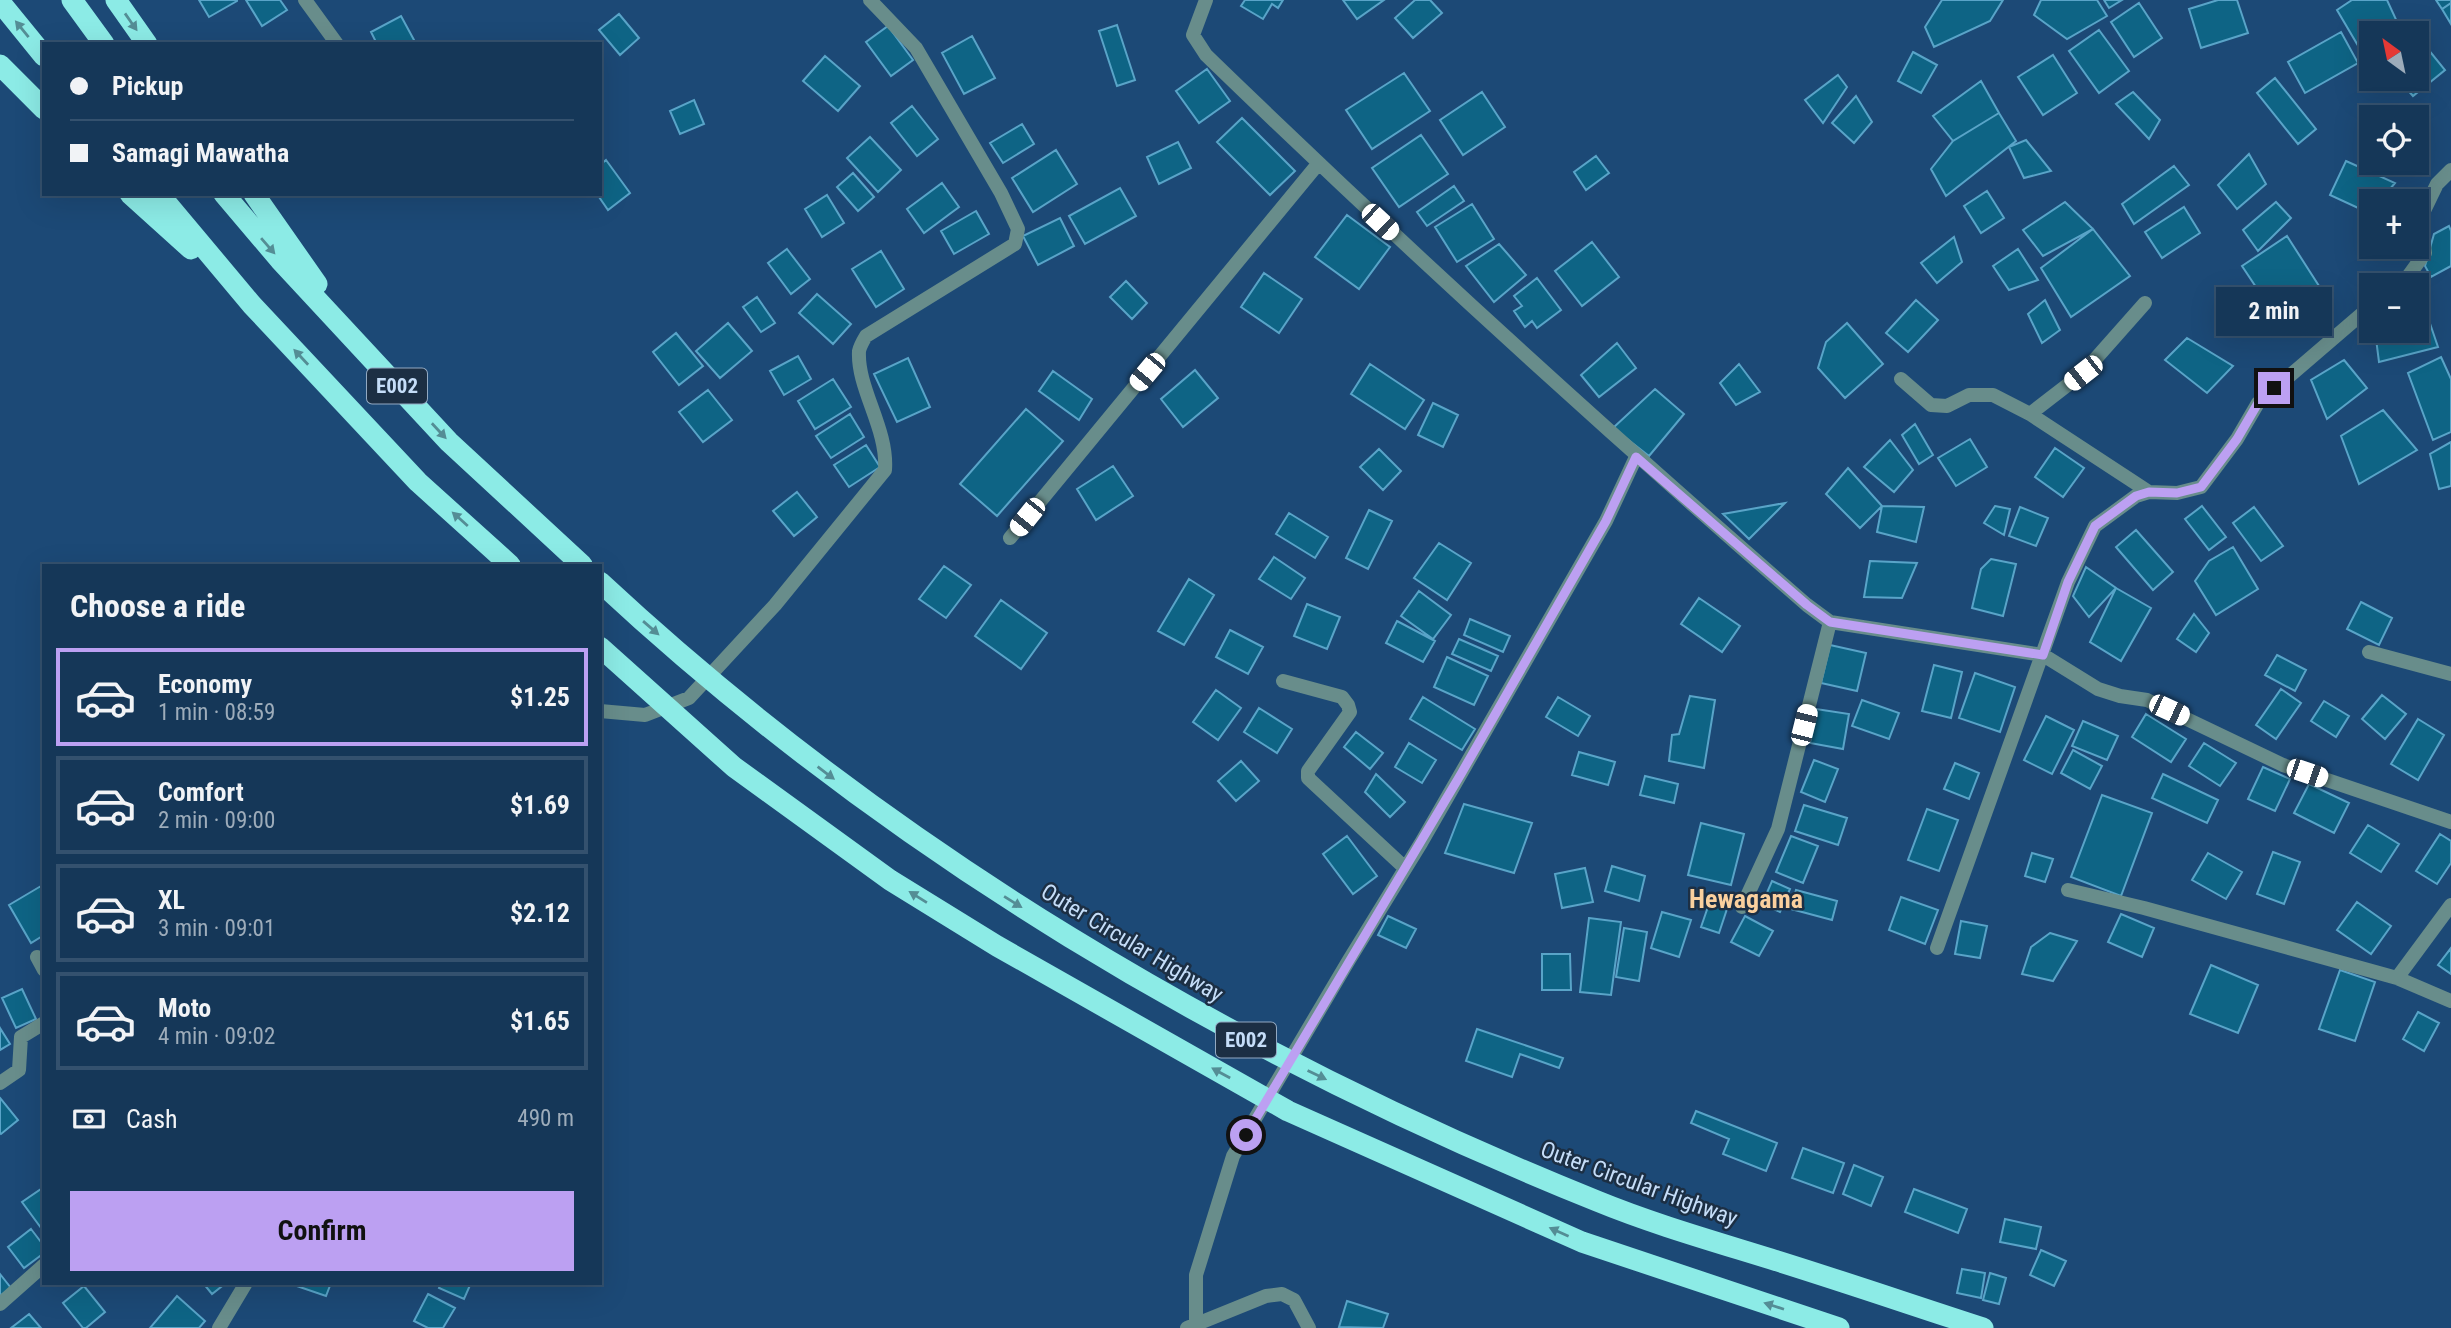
<!DOCTYPE html>
<meta charset="utf-8">
<style>
:root{--surface:#153758;--page:#1e3f5e;--text:#f1f3f6;--muted:#9dacba;--line:#34516e;--accent:#bca0f2}
body{margin:0;font-family:"Roboto Condensed",sans-serif;background:var(--page);color:var(--text);height:100vh;display:flex;flex-direction:column;font-size:26px;white-space:nowrap}
*{box-sizing:border-box;margin:0}
p{font-size:23px;color:var(--muted)}
.icon{flex:none;width:38px;height:38px;fill:none;stroke:currentColor;stroke-width:2;stroke-linecap:round;stroke-linejoin:round}
.map{position:relative;flex:1;overflow:hidden}
.panel{position:absolute;left:42px;top:564px;width:560px;height:721px;display:flex;flex-direction:column;background:var(--surface);border-radius:0px;box-shadow:0 7px 28px #0002,0 0 0 2px var(--line)}
.panel>*{flex:none}
.hud{position:absolute;left:42px;top:42px;width:560px;height:154px;border-radius:0px;box-shadow:0 7px 28px #0002,0 0 0 2px var(--line);display:grid;align-content:center;height:154px;padding:0 28px;background:var(--surface)}
.needle{width:46px;rotate:327deg}
.fabs{position:absolute;left:2359px;top:21px;display:grid;gap:14px}
.fabs a{display:grid;place-items:center;width:70px;height:70px;border-radius:0px;background:var(--surface);box-shadow:0 7px 28px #0002,0 0 0 2px var(--line);font-size:35px}
.end{position:absolute;width:32px;height:32px;margin:-16px;border:9px solid #bca0f2;background:#111;box-shadow:0 0 0 4px #111}
.from{border-radius:50%}
.bubble{position:absolute;height:49px;border-radius:0px;background:var(--surface);box-shadow:0 7px 28px #0002,0 0 0 2px var(--line);font-size:23px;font-weight:700;line-height:49px;text-align:center}
.car{position:absolute;width:21px;height:42px;margin:-21px -10px;border-radius:9px;box-shadow:0 0 5px 2px #0007;background:linear-gradient(#fff 24%,#345 0 40%,#fff 0 76%,#345 0 86%,#fff 0)}
.hud b{display:flex;align-items:center;gap:24px;height:66px;font-size:26px}
.hud b+b{border-top:2px solid var(--line)}
.hud i{width:18px;height:18px;background:var(--text)}
ul{padding:0;list-style:none}
li{display:flex;align-items:center;gap:21px;height:98px;margin:0 14px 10px;padding:0 14px;border:4px solid var(--line);border-radius:0px}
li div{flex:1}
li b{display:block;font-size:26px}
li em{font-style:normal;font-weight:700}
li.active{border-color:var(--accent)}
li>.icon{width:63px;height:63px;stroke-width:1.5}
h2{padding:0 28px;font-size:32px;line-height:84px}
.pay{display:flex;align-items:center;gap:18px;height:77px;padding:0 28px;font-size:26px}
.pay p{margin-inline-start:auto}
.button{display:flex;gap:14px;margin-top:auto;padding:14px 28px}
.button a{flex:1;height:80px;border-radius:0px;background:var(--accent);color:#111;font-size:28px;font-weight:700;line-height:80px;text-align:center}
.map>svg:first-child{display:block}
</style>
<div class="map">
<svg width="2451" height="1328" viewBox="0 0 2451 1328">
<rect width="100%" height="100%" fill="#1c4976"/>
<path fill="#0e6485" stroke="#59a4c8" stroke-width="2" d="M199,0H237V1L209,17Z
M246,0H280L287,10L262,26Z
M1245,0H1283L1278,8L1272,4L1263,19L1241,6Z
M1343,0H1384L1357,19Z
M1415,0H1430L1442,13L1413,38L1395,18Z
M1942,0H2003L1990,21L1934,47L1925,27Z
M2041,0H2097L2107,16L2067,39L2034,15Z
M2104,0H2122L2109,8Z
M2218,0H2237L2248,33L2201,48L2189,9Z
M2352,0H2387L2399,26L2386,33H2371V42L2360,49L2337,10Z
M2436,0H2451V3L2442,9Z
M2139,3L2162,38L2134,57L2111,22Z
M2451,3V24L2442,9Z
M619,14L639,38L620,55L599,30Z
M401,16L414,40L408,44H377L371,32Z
M1117,25L1135,80L1117,86L1099,31Z
M888,26L913,60L891,76L866,42Z
M2099,30L2129,71L2099,93L2069,51Z
M2341,32L2358,63L2305,93L2288,62Z
M972,36L995,78L964,94L942,53Z
M2419,38L2445,70L2413,96L2398,79H2417V39Z
M1913,52L1937,65L1921,93L1898,81Z
M2053,55L2077,93L2043,115L2018,77Z
M825,56L860,86L838,111L803,81Z
M1207,69L1230,101L1199,123L1176,91Z
M1404,73L1430,111L1372,149L1346,110Z
M1838,75L1847,87L1823,123L1805,100Z
M2275,78L2316,129L2298,144L2257,93Z
M1981,81L1999,113L1953,141L1933,116Z
M1482,92L1505,127L1463,155L1440,120Z
M2133,92L2160,120L2149,139L2116,104Z
M1856,96L1872,122L1854,143L1832,123Z
M694,100L704,124L680,134L670,111Z
M912,106L938,139L917,156L891,123Z
M1999,113L2016,141L1946,196L1931,169L1953,141Z
M1242,118L1295,171L1270,195L1217,142Z
M1022,124L1034,144L1003,163L990,143Z
M1421,135L1448,174L1399,207L1372,168Z
M870,137L901,170L878,192L847,158Z
M2026,140L2051,171L2024,178L2009,147Z
M1178,142L1191,168L1159,184L1147,157Z
M1056,150L1077,184L1033,212L1012,178Z
M2249,154L2266,184L2237,209L2218,185Z
M1596,156L1609,173L1586,190L1574,172Z
M606,160L630,193L608,210L597,194H600V165Z
M2346,161L2395,183L2380,201H2371L2369,213L2330,195Z
M2174,166L2189,185L2134,224L2122,204Z
M853,173L874,197L858,211L837,187Z
M942,183L959,207L924,233L907,209Z
M1454,186L1464,201L1427,226L1417,212Z
M1120,188L1136,216L1085,244L1069,216Z
M1987,191L2004,218L1981,233L1964,206Z
M827,195L844,223L822,237L805,209Z
M2065,202L2093,229L2043,256L2023,230Z
M2276,202L2291,218L2258,251L2243,230Z
M1472,204L1494,239L1457,262L1435,227Z
M2184,207L2200,233L2162,258L2145,232Z
M976,211L989,234L954,254L941,231Z
M1347,215L1390,247L1359,289L1315,257Z
M1060,218L1074,246L1038,265L1023,236Z
M2449,226L2451,231V266L2431,277L2425,266L2434,234Z
M2093,229L2130,276L2071,317L2041,268Z
M2287,236L2328,300L2307,314L2289,300L2272,311L2242,266Z
M1954,237L1962,262L1937,283L1921,263Z
M1592,242L1619,277L1582,306L1555,271Z
M1499,244L1526,275L1494,302L1466,266Z
M787,249L810,279L791,294L768,263Z
M2018,249L2038,280L2009,290L1993,266Z
M881,251L904,289L876,307L852,269Z
M1264,273L1302,299L1279,333L1241,307Z
M1537,278L1561,310L1537,328L1532,321L1525,327L1514,311L1522,306L1514,296Z
M1126,281L1147,303L1132,319L1110,297Z
M817,294L851,324L833,344L799,313Z
M757,297L775,323L761,332L743,307Z
M1916,300L1938,320L1908,352L1886,333Z
M2045,300L2060,330L2042,343L2028,314Z
M2423,303L2438,347L2379,362L2375,331H2417V305Z
M728,323L752,351L720,378L696,351Z
M1847,323L1883,364L1845,398L1818,368L1826,342Z
M676,333L703,366L679,385L653,352Z
M2187,338L2233,366L2207,393L2165,360Z
M1617,343L1636,368L1599,397L1581,375Z
M798,356L811,379L784,395L770,371Z
M2441,357L2451,379V432L2433,440L2408,373Z
M908,358L930,407L897,422L874,374Z
M2344,360L2367,388L2327,419L2311,380Z
M1370,364L1424,400L1405,429L1351,394Z
M1739,364L1760,392L1736,405L1720,383Z
M1195,370L1218,398L1183,427L1161,399Z
M1053,371L1092,399L1079,420L1039,391Z
M833,379L851,407L815,429L798,401Z
M1655,389L1684,414L1649,456L1613,428Z
M708,390L732,420L703,442L679,412Z
M1433,403L1458,415L1443,447L1418,435Z
M1026,409L1063,441L997,516L960,484Z
M2383,410L2417,450L2359,484L2341,436Z
M850,414L864,437L831,458L816,436Z
M1915,424L1933,455L1919,464L1902,435Z
M1970,439L1987,467L1956,486L1938,458Z
M1890,440L1913,470L1894,492L1864,467Z
M2451,442V486L2439,489L2430,454Z
M866,445L880,467L849,487L834,465Z
M2055,448L2084,468L2063,497L2035,477Z
M1379,449L1401,471L1383,490L1360,467Z
M1113,466L1133,496L1096,520L1077,489Z
M1848,468L1882,506L1860,528L1826,494Z
M797,492L817,517L794,536L773,511Z
M1785,503L1749,539L1723,514Z
M1882,506L1924,507L1916,542L1877,532Z
M1995,506L2010,509L2004,535L1984,523Z
M2202,506L2226,537L2209,550L2185,519Z
M2020,507L2048,518L2036,546L2009,536Z
M2254,507L2283,546L2261,561L2233,523Z
M1369,510L1392,521L1368,569L1346,558Z
M1289,513L1328,537L1315,558L1276,534Z
M2136,530L2173,572L2153,590L2116,547Z
M1439,543L1471,563L1447,600L1414,578Z
M2233,547L2258,589L2216,615L2195,581L2209,561Z
M1274,557L1305,578L1291,599L1259,579Z
M1991,559L2016,564L2003,616L1972,608L1981,569Z
M1870,561L1917,563L1902,598L1864,597Z
M944,566L971,585L946,618L919,599Z
M2086,567L2116,588L2089,617L2073,596Z
M1189,579L1214,595L1184,645L1158,631Z
M2116,588L2151,608L2121,661L2090,642Z
M1419,591L1451,615L1433,639L1401,616Z
M1699,598L1740,626L1722,652L1681,624Z
M1001,600L1047,633L1021,669L975,636Z
M2361,602L2392,618L2379,645L2347,629Z
M1307,604L1340,617L1327,649L1294,636Z
M2194,614L2209,633L2196,652L2177,639Z
M1470,619L1510,636L1503,652L1464,635Z
M1397,621L1435,641L1423,662L1386,643Z
M1230,630L1263,647L1248,674L1216,657Z
M1459,639L1498,656L1491,671L1452,654Z
M1830,645L1866,653L1857,691L1821,683Z
M2277,655L2306,670L2295,691L2265,675Z
M1447,657L1488,676L1474,705L1434,687Z
M1934,665L1962,672L1951,718L1922,711Z
M1975,673L2015,687L2000,732L1959,718Z
M2281,689L2301,703L2276,739L2256,725Z
M1216,690L1241,708L1218,740L1193,722Z
M2382,695L2406,714L2385,739L2362,719Z
M1690,696L1715,700L1704,768L1669,761L1672,735L1679,734Z
M1423,697L1475,729L1462,750L1410,719Z
M1558,697L1590,716L1578,736L1546,717Z
M1862,700L1899,713L1889,739L1852,726Z
M2324,701L2349,716L2336,737L2311,721Z
M1259,708L1292,729L1277,753L1244,732Z
M1816,709L1849,714L1843,749L1810,743Z
M2146,714L2186,739L2171,762L2132,737Z
M2046,716L2074,730L2052,774L2024,760Z
M2418,719L2444,735L2418,780L2391,764Z
M2083,721L2118,736L2107,760L2072,746Z
M1356,732L1383,753L1370,769L1344,747Z
M1409,743L1436,760L1422,783L1395,767Z
M2204,743L2236,763L2220,786L2189,766Z
M2073,750L2102,766L2090,789L2061,773Z
M1579,752L1615,762L1608,785L1572,775Z
M1814,760L1838,769L1825,802L1801,792Z
M1241,761L1259,781L1236,801L1218,781Z
M1955,763L1979,773L1969,799L1944,789Z
M2263,767L2290,779L2275,811L2248,799Z
M1376,774L1405,802L1390,817L1365,792Z
M2163,774L2218,800L2207,823L2152,798Z
M1645,776L1678,784L1674,803L1640,795Z
M2309,784L2349,803L2334,833L2294,813Z
M2102,795L2152,813L2121,896L2071,877Z
M1464,804L1532,823L1514,873L1445,853Z
M1804,805L1847,818L1838,845L1795,831Z
M1927,809L1958,820L1939,871L1908,860Z
M1701,823L1744,834L1731,885L1688,875Z
M2368,825L2399,844L2381,872L2350,853Z
M2440,834L2451,841V863L2437,884L2416,871Z
M1347,836L1377,876L1353,894L1323,854Z
M1791,836L1818,846L1803,883L1776,872Z
M2273,852L2300,862L2284,904L2257,894Z
M2032,853L2053,859L2045,882L2025,876Z
M2208,853L2242,872L2226,899L2192,880Z
M1612,866L1645,876L1639,901L1605,891Z
M1585,868L1593,902L1562,908L1555,874Z
M1772,881L1790,889L1780,912L1762,904Z
M41,886L44,891V935L31,943L9,905Z
M1796,890L1837,901L1832,920L1791,909Z
M1901,897L1938,910L1925,944L1889,930Z
M1710,901L1728,906L1719,933L1701,927Z
M2357,902L2391,926L2371,954L2337,930Z
M1662,912L1691,920L1679,957L1651,948Z
M2121,914L2154,928L2142,957L2108,942Z
M1388,916L1416,929L1406,948L1378,935Z
M1745,916L1773,931L1759,956L1731,942Z
M1589,918L1621,922L1611,995L1580,992Z
M1961,921L1987,926L1980,958L1955,954Z
M1624,928L1647,932L1639,981L1616,977Z
M2050,933L2077,941L2053,981L2022,974L2031,947Z
M2451,948V974L2438,965Z
M1542,954H1570L1571,990H1542Z
M2211,965L2258,985L2238,1033L2190,1014Z
M2340,970L2375,982L2355,1041L2319,1029Z
M22,989L36,1019L16,1028L2,998Z
M2418,1012L2439,1023L2424,1051L2403,1039Z
M0,1028L10,1044L0,1050Z
M1477,1029L1563,1058L1559,1068L1520,1054L1512,1077L1466,1061Z
M0,1098L18,1120L1,1134L0,1133Z
M1696,1111L1777,1143L1766,1171L1723,1154L1729,1139L1691,1123Z
M1803,1148L1844,1163L1833,1193L1792,1178Z
M1854,1165L1883,1177L1871,1206L1843,1194Z
M44,1187V1232L22,1202Z
M1914,1189L1967,1209L1958,1233L1905,1212Z
M2005,1219L2041,1227L2036,1249L2000,1242Z
M31,1229L44,1246V1253L24,1268L8,1247Z
M2041,1250L2066,1261L2054,1286L2030,1275Z
M1962,1269L1985,1273L1981,1298L1957,1293Z
M1990,1273L2006,1278L1999,1304L1983,1300Z
M0,1274L11,1288L0,1296Z
M203,1283H226L212,1294Z
M288,1283H331L326,1296Z
M441,1283H471L464,1299L439,1288Z
M84,1286L105,1312L86,1328H83L63,1303Z
M428,1294L455,1308L443,1328H428L414,1321Z
M177,1296L205,1321L199,1328H150Z
M1347,1301L1388,1314L1383,1328L1339,1327Z
M29,1314L41,1328H11Z"/>
<g fill="none" stroke-linecap="round" stroke-linejoin="round">
<path stroke="#688d8b" stroke-width="14" d="M305,0L337,44
M1206,0L1193,35L1206,55C1401,244 1602,427 1807,605L1830,622L2043,655L2098,689L2120,696L2147,700L2283,765L2451,822
M2396,285L2409,275L2425,253L2421,217L2437,184L2451,170
M1901,379L1931,405L1947,406L1969,395H1993L2030,414L2149,492
M2030,414L2083,373L2145,303
M1010,538L1318,164
M2369,652L2451,674
M1283,681L1342,697L1348,705L1350,712L1308,771V778L1405,868
M600,711L645,715L689,698L775,605L885,470C888,428 857,389 859,351C860,346 863,341 866,336L1015,244L1018,229L1001,193L916,48L870,0
M2068,890L2144,908L2397,978L2451,1001
M1742,907L1778,829L1830,622
M1937,948L2068,582L2095,526L2136,496L2149,492L2177,493L2201,487L2237,439L2258,403L2371,306
M37,957L44,970
M2397,978L2451,905
M0,1083L19,1070L21,1037L44,1023
M0,1304L44,1265
M219,1328L246,1283
M1187,1328L1266,1296L1282,1294L1294,1300L1309,1328
M1198,1328L1196,1323V1275L1233,1156L1349,960L1421,843L1606,521L1636,457"/>
<path stroke="#8cebe6" stroke-width="21" d="M72,0L104,44
M116,0L147,44
M0,2L44,56
M0,65L44,109
M130,194L191,249
M159,194L252,305L418,482L510,565
M224,194L280,260L449,442L582,565
M254,194L317,284"/>
<path stroke="#8cebe6" stroke-width="21" d="M600,582C889,851 1232,1054 1597,1201C1653,1224 1713,1241 1771,1259C1842,1281 1912,1305 1983,1328
M600,647L734,767L890,880L997,946L1288,1111L1582,1242L1839,1328"/>
</g>
<defs><path id="oneway-solid" d="M-6-.8H1V-3.2L6.5 0L1 3.2V.8H-6Z" transform="scale(1.75)"/></defs>
<g fill="#548d95">
<use href="#oneway-solid" transform="translate(131 22) rotate(55)"/>
<use href="#oneway-solid" transform="translate(22 29) rotate(-129)"/>
<use href="#oneway-solid" transform="translate(268 246) rotate(49)"/>
<use href="#oneway-solid" transform="translate(301 357) rotate(-133)"/>
<use href="#oneway-solid" transform="translate(439 431) rotate(47)"/>
<use href="#oneway-solid" transform="translate(460 519) rotate(-138)"/>
<use href="#oneway-solid" transform="translate(651 628) rotate(41)"/>
<use href="#oneway-solid" transform="translate(826 773) rotate(37)"/>
<use href="#oneway-solid" transform="translate(918 897) rotate(-148)"/>
<use href="#oneway-solid" transform="translate(1013 902) rotate(32)"/>
<use href="#oneway-solid" transform="translate(1221 1073) rotate(-151)"/>
<use href="#oneway-solid" transform="translate(1317 1075) rotate(26)"/>
<use href="#oneway-solid" transform="translate(1559 1232) rotate(-156)"/>
<use href="#oneway-solid" transform="translate(1774 1306) rotate(-162)"/>
</g>
<g fill="none" stroke-linecap="round" stroke-linejoin="round">
<path stroke="#bca0f2" stroke-width="9" d="M1246,1135L1461,774L1606,521L1636,457L1807,605L1830,622L2043,655L2068,582L2095,526L2136,496L2149,492L2177,493L2201,487L2237,439L2258,403L2274,388"/>
</g>
<g text-anchor="middle" dominant-baseline="central" stroke-width="5" stroke-linejoin="round" paint-order="stroke">
<g fill="#1c2f44" stroke="#92a9c2" stroke-width="2">
<rect x="367" y="368.5" width="60" height="35" rx="5"/>
<rect x="1216" y="1022.5" width="60" height="35" rx="5"/>
</g>
<g font-size="21" font-weight="bold" fill="#c5ddf8">
<text x="397" y="386">E002</text>
<text x="1246" y="1040">E002</text>
</g>
<g font-size="23" fill="#c5ddf8" stroke="#1c2f44">
<text transform="translate(1132 943) rotate(31)">Outer Circular Highway</text>
<text transform="translate(1639 1184) rotate(20)">Outer Circular Highway</text>
</g>
<g font-size="26" font-weight="bold" fill="#fad09e" stroke="#1c2f44">
<text x="1746" y="899">Hewagama</text>
</g>
</g>
</svg>
<div class="fabs">
<a><svg class="needle" viewBox="-14 -14 28 28"><path d="M0-13l5 13h-10z" fill="#e53935"/><path d="M0 13l5-13h-10z" fill="#9dacba"/></svg></a>
<a><svg class="icon" aria-label="locate" viewBox="0 0 24 24"><circle cx="12" cy="12" r="6"/><path d="M12 2v4M12 18v4M2 12h4M18 12h4"/></svg></a>
<a>+</a>
<a>−</a>
</div>
<i class="end from" style="left:1246px;top:1135px"></i>
<i class="end" style="left:2274px;top:388px"></i>
<div class="bubble" style="left:2216px;top:287px;width:116px">2 min</div>
<i class="car" style="left:1380px;top:222px;rotate:133deg"></i>
<i class="car" style="left:1147px;top:372px;rotate:220deg"></i>
<i class="car" style="left:2083px;top:373px;rotate:232deg"></i>
<i class="car" style="left:1027px;top:517px;rotate:219deg"></i>
<i class="car" style="left:2169px;top:710px;rotate:115deg"></i>
<i class="car" style="left:1804px;top:725px;rotate:14deg"></i>
<i class="car" style="left:2307px;top:773px;rotate:109deg"></i>
<div class="hud">
<b><i class="from"></i>Pickup</b>
<b><i></i>Samagi Mawatha</b>
</div>
<section class="panel">
<h2>Choose a ride</h2>
<ul>
<li class="active"><svg class="icon" aria-label="car" viewBox="0 0 24 24"><path d="M5 17H2v-5l4-1 3-4h7l3 4 3 1v5h-3M9 17h6M6 11h13"/><circle cx="7" cy="17" r="2"/><circle cx="17" cy="17" r="2"/></svg><div><b>Economy</b><p>1 min · 08:59</p></div><em>$1.25</em></li>
<li><svg class="icon" aria-label="car" viewBox="0 0 24 24"><path d="M5 17H2v-5l4-1 3-4h7l3 4 3 1v5h-3M9 17h6M6 11h13"/><circle cx="7" cy="17" r="2"/><circle cx="17" cy="17" r="2"/></svg><div><b>Comfort</b><p>2 min · 09:00</p></div><em>$1.69</em></li>
<li><svg class="icon" aria-label="car" viewBox="0 0 24 24"><path d="M5 17H2v-5l4-1 3-4h7l3 4 3 1v5h-3M9 17h6M6 11h13"/><circle cx="7" cy="17" r="2"/><circle cx="17" cy="17" r="2"/></svg><div><b>XL</b><p>3 min · 09:01</p></div><em>$2.12</em></li>
<li><svg class="icon" aria-label="car" viewBox="0 0 24 24"><path d="M5 17H2v-5l4-1 3-4h7l3 4 3 1v5h-3M9 17h6M6 11h13"/><circle cx="7" cy="17" r="2"/><circle cx="17" cy="17" r="2"/></svg><div><b>Moto</b><p>4 min · 09:02</p></div><em>$1.65</em></li>
</ul>
<div class="pay"><svg class="icon" aria-label="cash" viewBox="0 0 24 24"><path d="M3 7h18v10H3z"/><circle cx="12" cy="12" r="2"/></svg>Cash<p>490 m</p></div>
<div class="button"><a>Confirm</a></div>
</section>
</div>
